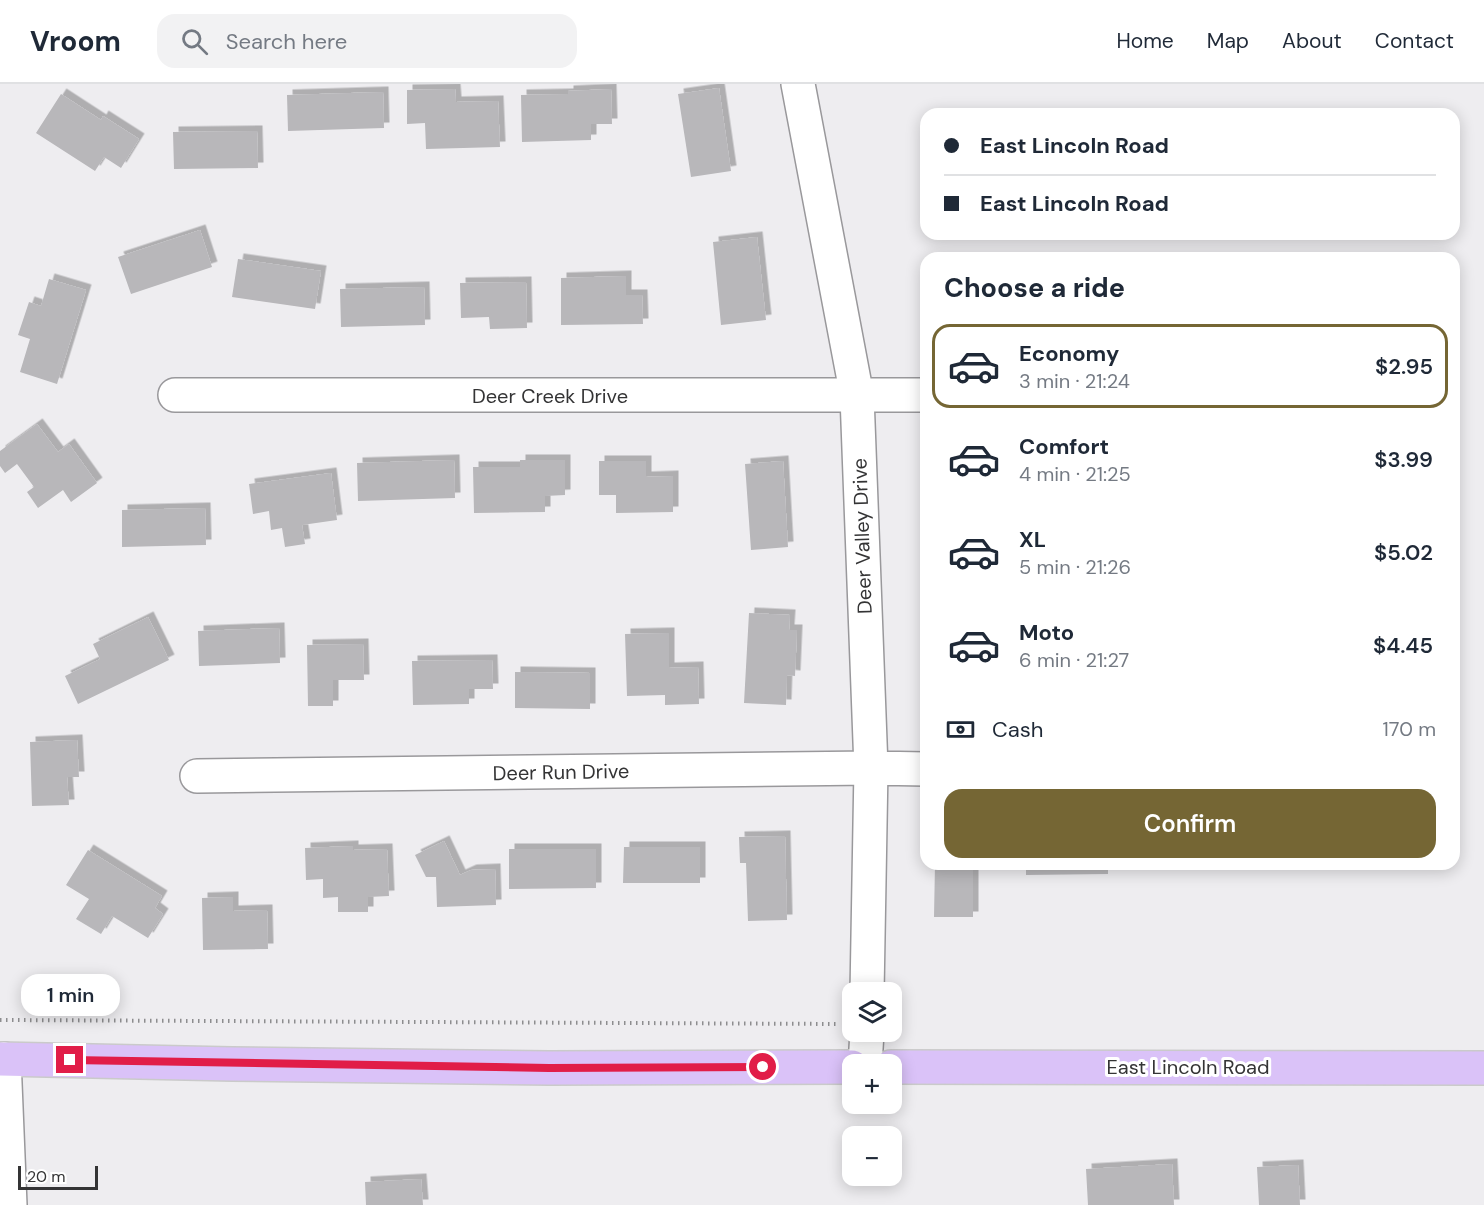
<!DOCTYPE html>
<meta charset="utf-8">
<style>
:root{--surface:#fff;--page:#f2f2f3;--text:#1f2937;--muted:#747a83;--line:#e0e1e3;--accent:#756634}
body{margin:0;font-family:"DM Sans",sans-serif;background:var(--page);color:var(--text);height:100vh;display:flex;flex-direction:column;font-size:22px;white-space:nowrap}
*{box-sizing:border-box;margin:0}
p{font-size:20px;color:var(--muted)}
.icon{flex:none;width:33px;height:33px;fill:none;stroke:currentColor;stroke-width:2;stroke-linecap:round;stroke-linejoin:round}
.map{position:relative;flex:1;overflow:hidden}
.sheet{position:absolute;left:920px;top:168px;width:540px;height:618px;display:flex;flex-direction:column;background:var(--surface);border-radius:18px;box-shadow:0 3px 15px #0003}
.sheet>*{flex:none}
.guide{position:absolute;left:920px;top:24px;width:540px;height:132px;border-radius:18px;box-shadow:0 3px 15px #0003;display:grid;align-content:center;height:132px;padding:0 24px;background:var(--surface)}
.controls{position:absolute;left:842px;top:898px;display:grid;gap:12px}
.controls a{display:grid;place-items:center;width:60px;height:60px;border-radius:12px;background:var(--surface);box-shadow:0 3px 15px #0003;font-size:30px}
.scale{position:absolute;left:18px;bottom:15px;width:80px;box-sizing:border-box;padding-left:6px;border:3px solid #343435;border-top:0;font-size:16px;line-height:21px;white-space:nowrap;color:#343435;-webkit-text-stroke:4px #fff;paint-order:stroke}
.end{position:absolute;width:27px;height:27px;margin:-14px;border:8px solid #e11d48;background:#fff;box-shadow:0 0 0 3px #fff}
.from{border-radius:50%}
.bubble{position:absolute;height:42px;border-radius:18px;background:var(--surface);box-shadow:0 3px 15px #0003;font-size:20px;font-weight:600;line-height:42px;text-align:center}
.guide b{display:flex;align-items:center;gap:21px;height:57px;font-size:22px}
.guide b+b{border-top:2px solid var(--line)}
.guide i{width:15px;height:15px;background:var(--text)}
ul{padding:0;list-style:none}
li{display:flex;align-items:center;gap:18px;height:84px;margin:0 12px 9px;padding:0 12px;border:3px solid transparent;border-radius:18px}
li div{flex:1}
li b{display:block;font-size:22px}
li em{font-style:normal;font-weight:600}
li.on{border-color:var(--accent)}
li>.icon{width:54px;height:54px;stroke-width:1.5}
h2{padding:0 24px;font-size:27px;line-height:72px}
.pay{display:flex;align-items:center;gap:15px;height:66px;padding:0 24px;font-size:22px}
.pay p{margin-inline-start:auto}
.cta{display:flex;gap:12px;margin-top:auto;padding:12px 24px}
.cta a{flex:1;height:69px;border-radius:18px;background:var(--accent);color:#fff;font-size:24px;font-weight:600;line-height:69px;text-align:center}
header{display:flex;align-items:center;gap:36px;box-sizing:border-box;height:84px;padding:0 30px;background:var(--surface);border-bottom:2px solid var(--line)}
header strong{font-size:28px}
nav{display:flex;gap:33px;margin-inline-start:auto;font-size:21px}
.search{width:420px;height:54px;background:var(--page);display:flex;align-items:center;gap:15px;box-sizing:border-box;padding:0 21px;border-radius:18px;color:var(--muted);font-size:22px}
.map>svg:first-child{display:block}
</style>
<header>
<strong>Vroom</strong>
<div class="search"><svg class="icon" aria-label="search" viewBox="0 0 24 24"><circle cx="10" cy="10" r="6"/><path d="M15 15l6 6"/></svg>Search here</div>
<nav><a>Home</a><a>Map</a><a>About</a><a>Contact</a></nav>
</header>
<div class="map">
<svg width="1484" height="1121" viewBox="0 0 1484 1121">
<defs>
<filter id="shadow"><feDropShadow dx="5.5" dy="-5.5" stdDeviation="0" flood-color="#0004"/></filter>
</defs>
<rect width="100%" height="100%" fill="#eeedf0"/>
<path fill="#b8b7ba" filter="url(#shadow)" d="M719,4L731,87L691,93L678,10Z
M455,5L456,18L498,17L500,63L426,65L425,39L407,40V6Z
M611,5L612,40H591V56L522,58L521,11L568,10V7Z
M383,8L384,44L288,47L287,11Z
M61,10L101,36L103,32L139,55L121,84L104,73L95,87L36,49Z
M257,47L258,84L174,85L173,48Z
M200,146L212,183L131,210L118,173Z
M757,153L766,236L721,241L713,158Z
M238,175L321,187L315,225L232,213Z
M626,192V211H642L643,240L561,241V194Z
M49,195L86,206L57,300L20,288L30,255L18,251L29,218L41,222Z
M526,198L527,244L490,245L489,233L461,234L460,199Z
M424,203L425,241L341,243L340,205Z
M37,340L58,368L69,360L97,399L71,418L63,406L38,424L27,408L34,403L17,380L5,389L0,382V367Z
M454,376L455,414L358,417L357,379Z
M520,376H565V411L545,412V428L474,429L473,383H520Z
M599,377H646V393L673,392V428L616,429V411H599Z
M783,377L788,463L751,466L745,380Z
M331,389L337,436L302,441L305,460L285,463L282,444L271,446L269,427L253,430L249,400Z
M205,424L206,461L122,463V426Z
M749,529L790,531L789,546H797L795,592L787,591L786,621L744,619Z
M148,533L169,576L78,620L65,592L100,575L93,560Z
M279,544L280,579L199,582L198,547Z
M669,549V584L698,583L699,620L665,621V611L627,612L625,550Z
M363,560L364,596H333V622H308L307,561Z
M492,576L493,605H469V620L413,621L412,577Z
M515,588L590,589V625L515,624Z
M77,656L79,693H67L69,721L32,722L30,658Z
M785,752L787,836L748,837L746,779H740L739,753Z
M444,757L460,791L471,786L495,785L496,821L437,823L436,793H426L415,771Z
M353,762V766L387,765L389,812L368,813V828H338V813L323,814V795L306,796L305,764Z
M624,763H700V799H623Z
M509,765H596V804L509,805Z
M88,766L162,812L155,824L163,830L148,854L112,832L101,850L76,835L89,815L66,801Z
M935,780H973V833H934Z
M1026,780H1108V790L1026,791Z
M233,813V827L267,826L268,865L203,866L202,814Z
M1172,1080L1174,1121H1088L1086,1085Z
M1298,1081L1300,1121H1259L1257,1083Z
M421,1095L423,1121H366L365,1098Z"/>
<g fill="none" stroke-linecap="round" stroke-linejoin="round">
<defs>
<path id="minor" d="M798,0L857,312L871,684L867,909
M175,311H926
M197,692L871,684L926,685
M4,975L10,1121
M865,981L867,948"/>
<path id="major" d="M0,975L232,980L549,984L852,983
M891,983L1484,984"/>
</defs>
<use href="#minor" stroke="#99989b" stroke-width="36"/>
<use href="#major" stroke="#cacaca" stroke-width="36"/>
<path stroke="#8d8d8f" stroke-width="4" stroke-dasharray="1.5 4.5" stroke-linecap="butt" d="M0,936L839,940"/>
<use href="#minor" stroke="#fff" stroke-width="33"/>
<use href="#major" stroke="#dac2f8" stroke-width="33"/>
</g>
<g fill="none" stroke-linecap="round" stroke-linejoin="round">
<path stroke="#e11d48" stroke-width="8" d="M70,976L549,984L763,983"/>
</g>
<g text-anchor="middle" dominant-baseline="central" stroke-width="6" stroke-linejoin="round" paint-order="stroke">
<g font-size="20" fill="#343435" stroke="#fff">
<text x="550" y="312">Deer Creek Drive</text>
<text transform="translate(862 452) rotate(-92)">Deer Valley Drive</text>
<text transform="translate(561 688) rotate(-1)">Deer Run Drive</text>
<text x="1188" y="983">East Lincoln Road</text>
</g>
</g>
</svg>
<div class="controls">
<a><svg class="icon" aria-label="layers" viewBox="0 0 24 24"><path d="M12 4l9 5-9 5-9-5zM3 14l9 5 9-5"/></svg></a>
<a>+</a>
<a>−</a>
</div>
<div class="scale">20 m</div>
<i class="end from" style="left:763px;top:983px"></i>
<i class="end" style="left:70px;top:976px"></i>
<div class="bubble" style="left:21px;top:890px;width:99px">1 min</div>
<div class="guide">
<b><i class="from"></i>East Lincoln Road</b>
<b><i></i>East Lincoln Road</b>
</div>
<section class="sheet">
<h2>Choose a ride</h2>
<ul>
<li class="on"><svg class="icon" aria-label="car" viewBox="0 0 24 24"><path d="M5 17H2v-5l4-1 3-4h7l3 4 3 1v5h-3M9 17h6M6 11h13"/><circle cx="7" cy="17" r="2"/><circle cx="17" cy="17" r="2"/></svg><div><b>Economy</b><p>3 min · 21:24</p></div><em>$2.95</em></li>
<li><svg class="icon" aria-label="car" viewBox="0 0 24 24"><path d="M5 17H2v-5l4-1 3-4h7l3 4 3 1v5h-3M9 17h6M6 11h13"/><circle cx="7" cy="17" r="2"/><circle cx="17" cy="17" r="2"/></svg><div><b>Comfort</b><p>4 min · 21:25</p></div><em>$3.99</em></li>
<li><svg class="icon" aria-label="car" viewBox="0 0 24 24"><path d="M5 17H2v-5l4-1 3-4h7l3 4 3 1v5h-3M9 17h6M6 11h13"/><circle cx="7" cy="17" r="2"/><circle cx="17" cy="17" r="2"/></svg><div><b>XL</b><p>5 min · 21:26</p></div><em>$5.02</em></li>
<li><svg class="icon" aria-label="car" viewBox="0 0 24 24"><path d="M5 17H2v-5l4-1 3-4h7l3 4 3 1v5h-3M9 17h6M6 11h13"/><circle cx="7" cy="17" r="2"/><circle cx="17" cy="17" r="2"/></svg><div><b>Moto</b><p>6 min · 21:27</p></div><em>$4.45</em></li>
</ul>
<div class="pay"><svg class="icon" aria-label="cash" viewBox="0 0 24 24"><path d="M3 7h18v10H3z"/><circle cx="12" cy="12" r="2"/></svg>Cash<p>170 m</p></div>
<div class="cta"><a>Confirm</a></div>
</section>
</div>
